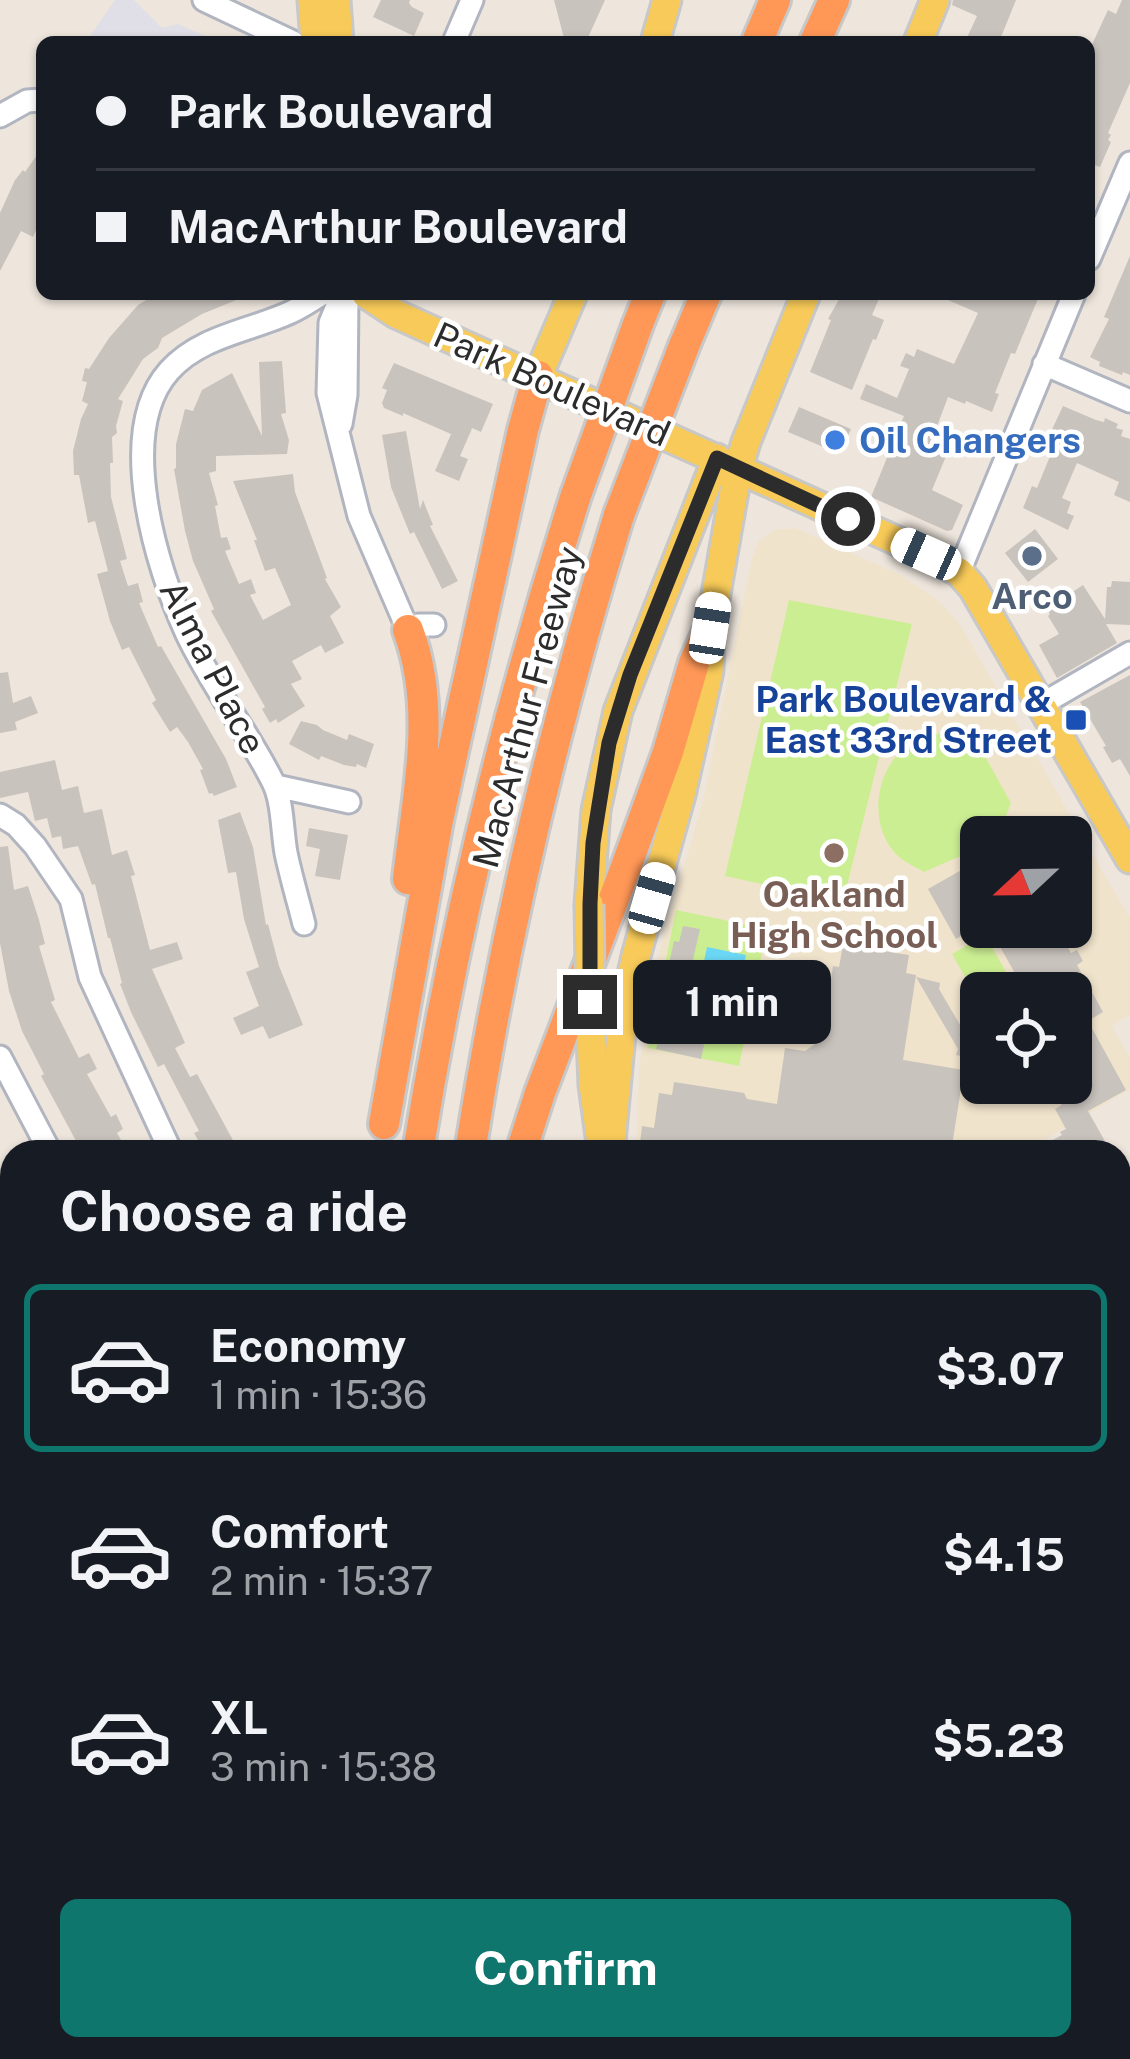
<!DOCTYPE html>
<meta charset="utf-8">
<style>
:root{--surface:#171b24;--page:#242831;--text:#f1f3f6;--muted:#9ea1a6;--line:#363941;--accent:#0f766e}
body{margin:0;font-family:"Public Sans",sans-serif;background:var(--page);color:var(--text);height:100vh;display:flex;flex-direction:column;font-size:45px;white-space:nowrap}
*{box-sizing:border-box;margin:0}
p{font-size:39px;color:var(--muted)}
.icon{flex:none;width:66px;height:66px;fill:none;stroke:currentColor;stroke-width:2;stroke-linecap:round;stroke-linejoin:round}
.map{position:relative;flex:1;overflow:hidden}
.panel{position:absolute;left:0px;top:1140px;width:1131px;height:921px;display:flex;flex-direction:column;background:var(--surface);border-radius:36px 36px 0 0;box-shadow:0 3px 9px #0004}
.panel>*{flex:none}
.banner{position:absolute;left:36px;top:36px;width:1059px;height:264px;border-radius:18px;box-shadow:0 3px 9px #0004;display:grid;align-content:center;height:264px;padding:0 60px;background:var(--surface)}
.needle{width:78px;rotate:248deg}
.fabs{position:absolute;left:960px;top:816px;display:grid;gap:24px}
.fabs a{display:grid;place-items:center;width:132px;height:132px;border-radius:18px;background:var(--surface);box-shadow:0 3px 9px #0004;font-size:60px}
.end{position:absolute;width:54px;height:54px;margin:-27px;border:15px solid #2c2c2c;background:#fff;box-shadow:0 0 0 6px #fff}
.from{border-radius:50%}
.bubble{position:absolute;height:84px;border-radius:18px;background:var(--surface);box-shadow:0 3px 9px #0004;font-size:39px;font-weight:700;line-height:84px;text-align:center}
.car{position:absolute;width:36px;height:72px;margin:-36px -18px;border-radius:15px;box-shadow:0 0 9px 3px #0007;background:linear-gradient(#fff 24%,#345 0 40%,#fff 0 76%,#345 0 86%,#fff 0)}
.banner b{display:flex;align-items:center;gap:42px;height:114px;font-size:45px}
.banner b+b{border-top:3px solid var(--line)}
.banner i{width:30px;height:30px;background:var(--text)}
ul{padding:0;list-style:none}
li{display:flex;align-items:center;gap:36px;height:168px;margin:0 24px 18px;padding:0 36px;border:6px solid transparent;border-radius:18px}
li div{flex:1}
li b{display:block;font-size:45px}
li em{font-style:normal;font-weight:700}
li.on{border-color:var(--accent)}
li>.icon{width:108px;height:108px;stroke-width:1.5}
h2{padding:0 60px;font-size:54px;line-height:144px}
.action{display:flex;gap:24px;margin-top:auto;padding:24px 60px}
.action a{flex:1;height:138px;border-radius:18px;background:var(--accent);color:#fff;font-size:48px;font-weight:700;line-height:138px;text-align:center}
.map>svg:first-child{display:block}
</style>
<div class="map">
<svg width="1130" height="2059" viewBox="0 0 1130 2059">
<rect width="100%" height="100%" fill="#eee6dd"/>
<path fill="#e0dee6" d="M115,0H134L162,28L178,24L219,42H86Z"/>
<path fill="#f0e3cc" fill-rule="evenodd" d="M795,528L901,575L940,602L959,623L1130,918V1015L1112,1026L1130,1058V1089L1024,1152H636L639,1068L656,965L704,796L752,558L759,541L773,530ZM981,837H1071V927H981ZM981,993H1071V1083H981Z"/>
<path fill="#ccee93" d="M789,600L912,624L843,902L725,876Z
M951,731H971L1011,803L998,837H981V847L924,872C916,867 906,863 899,857C868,829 873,772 906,747C919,737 936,734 951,731Z
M676,910L767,929L739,1066L648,1048Z
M985,935L1018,993H981V1005L952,954Z"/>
<path fill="#6cd7f4" d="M707,947L746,955L730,1032L691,1024Z"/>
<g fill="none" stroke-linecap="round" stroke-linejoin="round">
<path stroke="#6cd7f4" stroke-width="4.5" d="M0,1293L12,1318
M147,2049L149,2059"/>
</g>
<path fill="#c9c3bd" d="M381,0H410L409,3L412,7L424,13L414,36L373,17Z
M554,0H605L586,42H565Z
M953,0H1016L999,42H965L977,16L952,5Z
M1122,0H1130V83L1108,133L1111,135L1108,140L1111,142L1100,167L1089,163V51L1108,10L1116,14Z
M42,148V217L33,237L21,231L0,271V213L15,180L23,170L25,172Z
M1130,256V375L1123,372L1122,375L1099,366L1100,362L1090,357L1109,319L1104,317Z
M156,294H251L202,314L162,338L158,348L143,359L118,399L123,401L116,426L117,433L112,437L113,463H110L111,497L127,559L120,561L128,586L138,583L143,602L139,603L158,647L161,646L226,759L237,787L214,796L212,793L209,794L200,770L203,769L188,742L177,727L170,732L152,703L156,700L129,647L122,650L110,621L97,574L108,571L95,521L88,523L79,475H74L73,451L81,419L88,404L82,401L87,382L82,381L85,368L89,369L109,338L138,305Z
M842,294H881L872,315L884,320L876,340L873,339L852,390L810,372L831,320L828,319Z
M934,294H1040L1015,354L1011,353L995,393L999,394L992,412L966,401L965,404L948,397L936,429L948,434L943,446L949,449L932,490L963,505L952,530L947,531L871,497L904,416L860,399L866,384L897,398L909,369L900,366L906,353L914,357L917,349L954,364L978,313Z
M282,361L286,413L281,414L289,440L287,454L216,456V471L209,473L218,505L215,506L221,538L227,537L231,549L225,551L239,584L251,579L256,593L250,595L263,620L291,605L275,568L265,571L254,540H257L233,481L293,474L295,492L327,578L325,579L341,607L330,616L344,643L325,653L321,645L292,661L302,679L291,684L305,706L278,723L276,719L270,723L262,709L265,707L211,611L214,609L193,561L185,531L174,469L176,468V444L185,409L193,411L202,390L232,373L262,436L259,362Z
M394,363L493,404L481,432L472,428L471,431L460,456L468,459L459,481L435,471L451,434L403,413V416L384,408L382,403L387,390L382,388Z
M1063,406L1096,420L1104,422L1105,418L1118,424L1116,428L1123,430L1121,436L1130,439V502L1114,495L1119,482L1077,463L1062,498L1071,502L1067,513L1074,516L1068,530L1023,508L1032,486L1037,488L1057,439L1049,436Z
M799,407L851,429L840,454L788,432Z
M406,431L420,509L423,500L433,525L430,526L458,581L442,589L414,532L410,534L391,487L382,435Z
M1035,529L1058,559L1028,582L1005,553Z
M1112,581L1130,582V625L1106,624L1117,643L1057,678L1039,645L1059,634L1048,616L1050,614L1047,609L1083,585L1105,619L1107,587H1111Z
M8,672L13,703L31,696L38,713L15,722L17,730L0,733V673Z
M1130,675V776L1120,759L1112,763L1103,747L1106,746L1080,702Z
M301,721L317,725L323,730L347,740L349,734L374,744L366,768L357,764L356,767L344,765L321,756L319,760L289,744Z
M55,760L62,790L78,786L84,813L102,809L112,855L127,850L135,875L131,876L150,950L177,942L183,959L152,969L185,1043L175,1048L190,1077L197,1074L235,1144L220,1152H205L194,1133L199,1131L164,1064L158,1067L131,1012L120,984L122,983L110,938H108L95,884L92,885L78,846L63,849L61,836L52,838L47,818L35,821L28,792L0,798V772Z
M240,812L253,847L266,925L268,924L279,966L303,1025L269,1039L263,1026L241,1035L233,1018L259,1006L246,972L259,967L244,919L236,872L228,873L218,820Z
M309,828L348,835L340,880L315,876L320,849L306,846Z
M8,846L14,890L28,886L39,920L45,944L39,946L55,1000L51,1002L79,1058L89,1053L97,1069L87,1074L111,1117L116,1114L123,1129L117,1133L128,1152H82L41,1076L44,1074L22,1031L9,991L0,943V847Z
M981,859V924L956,939L928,889Z
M683,926L700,929L676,1035L705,1041L701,1059L656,1049L660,1034L654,1032L674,941L679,942Z
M1009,927H1056L1071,953L1077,950L1083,961L1077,965L1103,1012L1088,1021L1126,1090L1088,1111L1111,1152H1055L1049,1142L1062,1135L1060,1132L1066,1129L1055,1109L1062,1105L1057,1101L1067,1089L1064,1083H1071V993H1026L994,936Z
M843,945L909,955L906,973L916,975L903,1060L964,1070L951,1152H639L642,1126L654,1128L659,1093L672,1095L674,1082L744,1093L747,1099L777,1104L785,1048L805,1051L822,1039L833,966L839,967Z
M916,977L940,983L939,989L973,1047L970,1058L956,1055L958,1049Z"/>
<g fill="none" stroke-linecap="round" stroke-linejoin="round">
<defs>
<path id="minor" d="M204,0L293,42
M454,42L472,0
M0,116L27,101L42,100
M1089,259L1130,163
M342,294L330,323L328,393L359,516L408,630L419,625H434
M1044,364L1130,401
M341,424L346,395L347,299
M959,572L1074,294
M1042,704L1130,653
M276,786L349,802
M0,815L16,825L35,846L71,899L90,977L171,1152
M304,924C298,900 291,877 286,853C282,831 283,802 273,782C247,730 210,684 186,632C156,566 115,432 169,371C200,336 250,331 291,312C302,307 312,300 322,294
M0,1057L50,1152
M1119,1292L1130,1312
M1119,1419L1130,1421
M1119,1617L1130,1647
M1119,1771H1130
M1119,2015H1130
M66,2059V2049
M866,2059V2049"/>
<path id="major" d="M312,0L315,42
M336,0L339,42
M655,42L667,0
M918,42L935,0
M366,294L396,314L926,554L959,572L973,588L1130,859
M538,376L573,294
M589,904L596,810L618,711L717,458
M591,1035L593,1085L602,1151
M610,1152L623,1014L636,956L681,795L709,671L710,628L738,469L746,442L806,294
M536,2049L541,2059"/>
<path id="highway" d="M757,42L775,0
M815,42L834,0
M638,324L650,294
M684,346L706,294
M408,630C438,710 417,796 408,879
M384,1124L438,820L523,430L538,376
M418,1152C454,927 507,711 576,495
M470,1152C504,936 554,723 619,515
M521,1152L540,1093L626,867L668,752L694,663L710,628
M287,2059L288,2049
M339,2059L341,2049"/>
</defs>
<use href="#minor" stroke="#b1b5c0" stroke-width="27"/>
<use href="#major" stroke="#c8c8c8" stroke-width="33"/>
<use href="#highway" stroke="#c8c8c8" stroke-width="36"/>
<use href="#minor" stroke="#fff" stroke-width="21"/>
<use href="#major" stroke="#f7ca59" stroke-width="27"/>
<use href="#highway" stroke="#ff9757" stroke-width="30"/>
<defs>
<path id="major-bridge" d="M589,904L591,1035"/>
<path id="highway-bridge" d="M576,495L638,324
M619,515L684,346"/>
</defs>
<use href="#major-bridge" stroke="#c8c8c8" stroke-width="33" stroke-linecap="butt"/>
<use href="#highway-bridge" stroke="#c8c8c8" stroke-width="36" stroke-linecap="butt"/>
<use href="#major-bridge" stroke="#f7ca59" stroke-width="27"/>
<use href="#highway-bridge" stroke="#ff9757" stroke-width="30"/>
</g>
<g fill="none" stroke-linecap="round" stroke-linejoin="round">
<path stroke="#2c2c2c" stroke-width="15" d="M590,1002V904L593,843L609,743L630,675L717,458L848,519"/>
</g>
<circle fill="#3f7fe0" stroke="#fff" stroke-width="4.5" cx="835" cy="440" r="12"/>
<circle fill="#5c6f8a" stroke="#fff" stroke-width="4.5" cx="1032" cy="556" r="12"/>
<rect fill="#1a4fb4" stroke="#fff" stroke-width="4.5" x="1064" y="708" width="24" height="24" rx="6"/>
<circle fill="#8d6e63" stroke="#fff" stroke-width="4.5" cx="834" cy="853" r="12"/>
<g text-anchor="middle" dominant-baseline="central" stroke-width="9" stroke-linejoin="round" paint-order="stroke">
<g font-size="36" fill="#2c2c2c" stroke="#fff">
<text transform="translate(552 384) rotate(24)">Park Boulevard</text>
<text transform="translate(213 667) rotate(63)">Alma Place</text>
<text transform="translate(527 707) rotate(-75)">MacArthur Freeway</text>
</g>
<g font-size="36" font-weight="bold" fill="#366cbe" stroke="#fff" text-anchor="start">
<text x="859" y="440">Oil Changers</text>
</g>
<g font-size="36" font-weight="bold" fill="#4e5e75" stroke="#fff">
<text x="1032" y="596">Arco</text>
</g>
<g font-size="36" font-weight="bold" fill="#164399" stroke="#fff" text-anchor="end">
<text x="1052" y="699">Park Boulevard &amp;<tspan x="1052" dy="41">East 33rd Street</tspan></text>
</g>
<g font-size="36" font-weight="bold" fill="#785e54" stroke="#fff">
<text x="834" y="894">Oakland<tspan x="834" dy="41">High School</tspan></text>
</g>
</g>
</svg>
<div class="fabs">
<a><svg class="needle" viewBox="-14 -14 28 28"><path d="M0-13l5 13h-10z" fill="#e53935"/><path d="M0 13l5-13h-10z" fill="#9ea1a6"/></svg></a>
<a><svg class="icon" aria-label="locate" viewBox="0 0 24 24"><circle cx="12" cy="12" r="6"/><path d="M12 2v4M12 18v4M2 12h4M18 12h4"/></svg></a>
</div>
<i class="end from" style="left:848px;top:519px"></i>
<i class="end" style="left:590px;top:1002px"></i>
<div class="bubble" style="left:633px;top:960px;width:198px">1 min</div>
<i class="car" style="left:926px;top:554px;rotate:294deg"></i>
<i class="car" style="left:710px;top:628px;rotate:9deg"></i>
<i class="car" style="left:652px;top:898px;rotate:16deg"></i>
<div class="banner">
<b><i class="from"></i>Park Boulevard</b>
<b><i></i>MacArthur Boulevard</b>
</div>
<section class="panel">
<h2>Choose a ride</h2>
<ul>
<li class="on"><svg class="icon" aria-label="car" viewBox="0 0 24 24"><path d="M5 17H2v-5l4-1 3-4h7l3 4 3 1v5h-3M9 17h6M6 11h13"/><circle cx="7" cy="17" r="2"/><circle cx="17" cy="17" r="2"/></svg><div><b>Economy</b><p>1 min · 15:36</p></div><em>$3.07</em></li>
<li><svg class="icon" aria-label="car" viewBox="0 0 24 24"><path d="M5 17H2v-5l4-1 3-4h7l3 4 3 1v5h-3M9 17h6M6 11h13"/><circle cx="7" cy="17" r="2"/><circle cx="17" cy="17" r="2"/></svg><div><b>Comfort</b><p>2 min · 15:37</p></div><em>$4.15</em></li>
<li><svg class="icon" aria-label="car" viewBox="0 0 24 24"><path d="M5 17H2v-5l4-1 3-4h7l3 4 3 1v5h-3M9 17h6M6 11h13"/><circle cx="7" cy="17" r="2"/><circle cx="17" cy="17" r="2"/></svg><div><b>XL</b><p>3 min · 15:38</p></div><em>$5.23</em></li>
</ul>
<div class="action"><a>Confirm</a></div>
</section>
</div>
